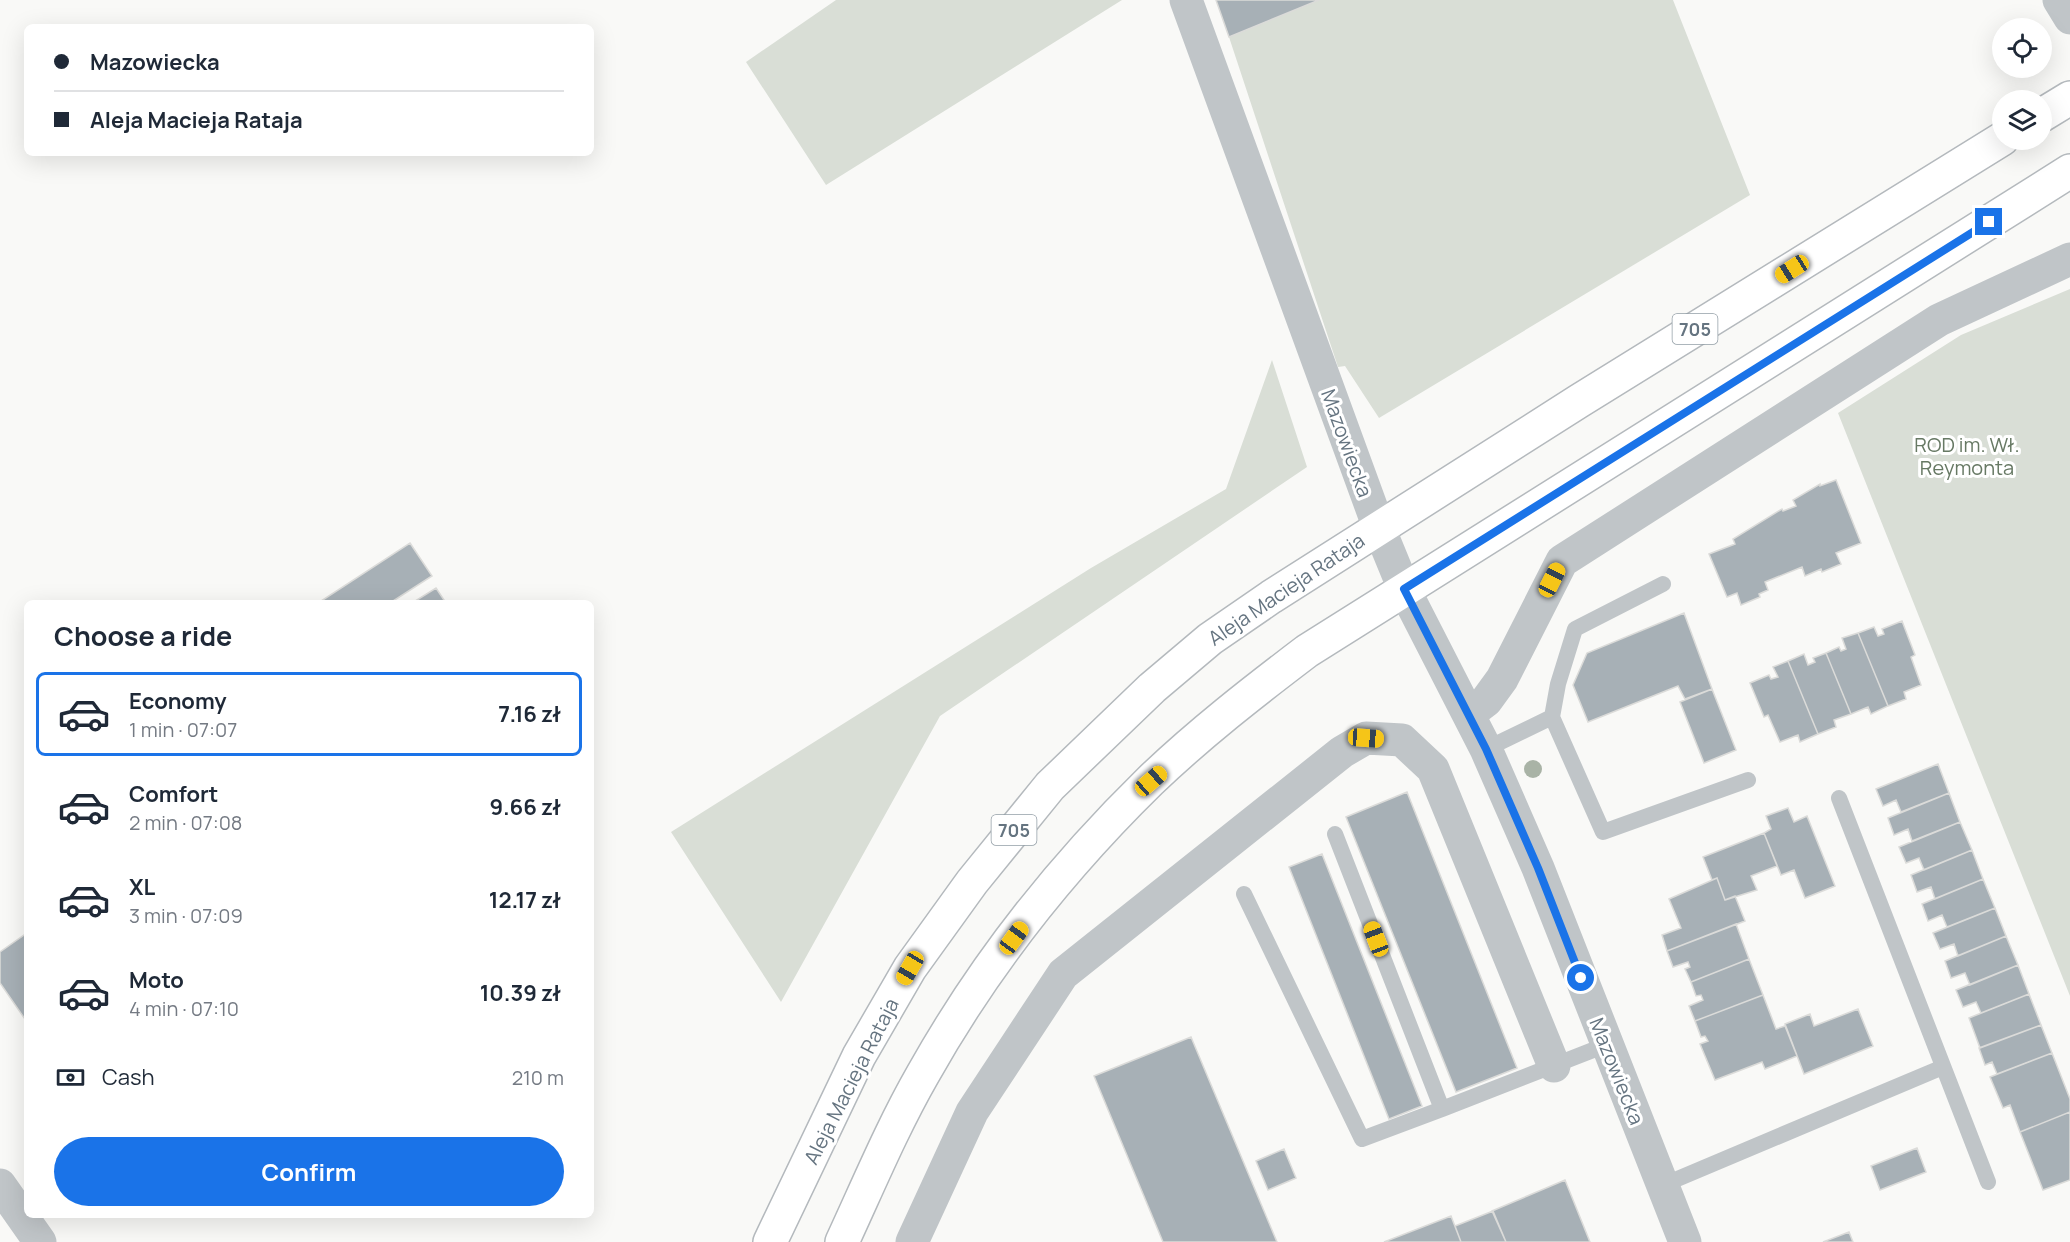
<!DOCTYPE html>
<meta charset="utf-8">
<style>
:root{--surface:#fff;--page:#f2f2f3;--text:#1f2937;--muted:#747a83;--line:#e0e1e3;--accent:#1a73e8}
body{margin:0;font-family:Manrope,sans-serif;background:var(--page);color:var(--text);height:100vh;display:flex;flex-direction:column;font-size:22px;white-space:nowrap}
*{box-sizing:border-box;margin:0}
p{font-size:20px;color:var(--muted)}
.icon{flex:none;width:33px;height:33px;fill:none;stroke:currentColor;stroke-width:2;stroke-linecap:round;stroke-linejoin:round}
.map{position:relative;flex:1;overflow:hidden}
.drawer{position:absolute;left:24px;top:600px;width:570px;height:618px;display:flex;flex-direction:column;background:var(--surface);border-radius:9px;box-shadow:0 6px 24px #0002}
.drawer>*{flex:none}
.guide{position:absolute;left:24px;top:24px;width:570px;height:132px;border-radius:9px;box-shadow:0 6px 24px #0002;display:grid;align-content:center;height:132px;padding:0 30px;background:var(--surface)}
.buttons{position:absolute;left:1992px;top:18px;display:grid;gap:12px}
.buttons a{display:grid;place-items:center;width:60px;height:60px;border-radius:50%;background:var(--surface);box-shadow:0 6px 24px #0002;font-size:30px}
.end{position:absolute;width:27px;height:27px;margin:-14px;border:8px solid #1a73e8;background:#fff;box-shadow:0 0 0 3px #fff}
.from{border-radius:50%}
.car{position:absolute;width:18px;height:36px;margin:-18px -9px;border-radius:8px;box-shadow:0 0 4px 2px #0007;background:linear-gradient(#f5c518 24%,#345 0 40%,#f5c518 0 76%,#345 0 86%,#f5c518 0)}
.guide b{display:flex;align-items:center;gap:21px;height:57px;font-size:22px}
.guide b+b{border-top:2px solid var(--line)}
.guide i{width:15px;height:15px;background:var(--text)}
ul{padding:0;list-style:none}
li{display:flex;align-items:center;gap:18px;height:84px;margin:0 12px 9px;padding:0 18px;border:3px solid transparent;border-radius:9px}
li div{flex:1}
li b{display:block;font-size:22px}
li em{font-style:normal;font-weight:700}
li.on{border-color:var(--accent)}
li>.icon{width:54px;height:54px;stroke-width:1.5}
h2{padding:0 30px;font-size:27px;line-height:72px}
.pay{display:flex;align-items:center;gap:15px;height:66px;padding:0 30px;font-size:22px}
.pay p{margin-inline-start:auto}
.button{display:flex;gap:12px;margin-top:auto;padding:12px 30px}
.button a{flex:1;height:69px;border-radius:36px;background:var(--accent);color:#fff;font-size:24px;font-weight:700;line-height:69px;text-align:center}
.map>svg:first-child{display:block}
</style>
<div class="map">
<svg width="2070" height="1242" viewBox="0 0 2070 1242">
<rect width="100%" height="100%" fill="#f9f9f7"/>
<path fill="#d9ded6" d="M836,0H1122L826,185L746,62Z
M1319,0H1673L1750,195L1379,418L1345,366L1338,367L1229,37Z
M2070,289V996L1838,413L1961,335Z
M1272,360L1307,467L940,716L781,1002L671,832L1091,568L1226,489Z"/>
<path fill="#a7b0b6" stroke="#dbdbd9" stroke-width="1.5" d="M1216,0H1319L1229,37Z
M1836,480L1861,543L1836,553L1841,564L1822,572L1821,569L1805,576L1802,567L1765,582L1768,590L1759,594L1760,597L1741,605L1737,593L1727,597L1709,554L1735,544L1733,539L1782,509L1783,511L1796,506L1793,500L1820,484V486Z
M410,543L432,576L390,603H318Z
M436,588L446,603H412Z
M1684,613L1712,689L1685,699L1678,686L1588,722L1573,685L1587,653Z
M1902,621L1915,655L1911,657L1921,685L1904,692L1906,699L1888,706L1858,633L1874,627L1878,636L1884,634L1882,629Z
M1858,633L1888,706L1871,714L1868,707L1851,714L1826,653L1839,647L1841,651L1846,649L1842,638Z
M1826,653L1851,714L1834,720L1836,727L1818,734L1788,661L1804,654L1808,665L1815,662L1813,658Z
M1788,661L1818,734L1800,742L1798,735L1780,742L1768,715L1764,717L1750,683L1769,675L1771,679L1778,677L1773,667Z
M1712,689L1736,750L1704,763L1680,702Z
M1938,764L1949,793L1901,812L1896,800L1883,806L1876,789Z
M1407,792L1517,1068L1456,1092L1346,817Z
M1949,793L1960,822L1912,841L1908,829L1894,835L1888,818Z
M1788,808L1794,822L1807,816L1835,886L1805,898L1794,870L1781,875L1764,833L1771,829L1766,816Z
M1960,822L1972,850L1924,870L1919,858L1906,863L1899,847Z
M1764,833L1777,866L1751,876L1757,890L1725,900L1717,878L1712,880L1703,857Z
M1972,850L1983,879L1935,899L1931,887L1917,892L1911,875Z
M1322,854L1422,1106L1389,1119L1289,867Z
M1717,878L1725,900L1735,896L1745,921L1667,951L1662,935L1681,928L1669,899Z
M1983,879L1995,908L1947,927L1942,915L1928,921L1922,904Z
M1995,908L2006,936L1958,956L1954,944L1940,949L1933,933Z
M1736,924L1749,959L1691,982L1685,969L1690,967L1688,962L1673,967L1667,951Z
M27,933V1022L0,983V952Z
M2006,936L2018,965L1970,985L1965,973L1951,978L1945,961Z
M1749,959L1763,995L1695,1021L1689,1006L1703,1000L1701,995L1696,996L1691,982Z
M2018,965L2029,994L1981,1013L1976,1002L1963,1007L1956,990Z
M2029,994L2041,1025L1980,1048L1969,1018Z
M1763,995L1776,1029L1785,1026L1797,1056L1765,1069L1762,1062L1715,1080L1700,1044L1708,1041L1705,1036L1701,1037L1695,1021Z
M1858,1009L1873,1046L1804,1074L1785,1024L1810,1014L1814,1026Z
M2041,1025L2052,1053L1997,1074L1992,1062L1985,1065L1979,1048Z
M1191,1037L1277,1242H1163L1094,1076Z
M2052,1053L2070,1099V1112L2020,1132L2010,1105L2003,1108L1990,1077Z
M2070,1112V1180L2043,1190L2020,1132Z
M1917,1148L1926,1172L1880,1190L1871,1166Z
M1284,1149L1296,1178L1268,1190L1256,1161Z
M1565,1180L1590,1242H1506L1492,1211Z
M1493,1211L1506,1242H1461L1455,1226Z
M1451,1216L1461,1242H1384Z
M1849,1232L1853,1242H1823Z"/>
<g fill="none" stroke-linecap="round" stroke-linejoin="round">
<defs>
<path id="primary" d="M2042,115L2070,98
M770,1242L859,1056L910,968L972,882L1050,786L1152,688L1210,639L1271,597L1579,401L2002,139
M842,1242C868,1186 892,1128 923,1074C983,967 1062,867 1150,781C1199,734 1253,692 1307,651L2070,171"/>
</defs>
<use href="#primary" stroke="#b4b9bd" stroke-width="36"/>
<path stroke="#c0c5c8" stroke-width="16" d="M1552,717L1603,832L1748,780
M1486,749L1552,717L1558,684L1575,629L1663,584
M1839,798L1988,1182
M1335,834L1442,1109L1606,1045
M1244,894L1362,1139L1442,1109
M1663,1185L1943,1067"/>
<path stroke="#c0c5c8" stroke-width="33" d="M1186,0L1379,528L1404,589L1486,749L1538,868L1685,1242
M2059,0L2070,18
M1469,714L1486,701L1502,679L1562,561L1939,320L2070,259
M0,1185L40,1242
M912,1242L972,1112L1063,974L1342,752L1366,738L1402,740L1433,769L1554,1066"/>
<use href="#primary" stroke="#fff" stroke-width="33"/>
</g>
<circle fill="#a9b3a6" cx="1533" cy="769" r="9"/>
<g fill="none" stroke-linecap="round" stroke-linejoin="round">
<path stroke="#1a73e8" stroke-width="8" d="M1581,978L1538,868L1486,749L1404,589L1989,222"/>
</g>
<g text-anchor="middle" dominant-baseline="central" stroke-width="6" stroke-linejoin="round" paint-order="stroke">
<g fill="#fff" stroke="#939ea6" stroke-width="1.5">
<rect x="1672.5" y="314" width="45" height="30" rx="4.5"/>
<rect x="991.5" y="815" width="45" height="30" rx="4.5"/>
</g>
<g font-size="18" font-weight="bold" fill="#657480">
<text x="1695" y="329">705</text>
<text x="1014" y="830">705</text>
</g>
<g font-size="20" fill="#657480" stroke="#fff">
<text transform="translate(1347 443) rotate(70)">Mazowiecka</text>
<text transform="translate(1286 589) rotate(-34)">Aleja Macieja Rataja</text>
<text transform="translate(1617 1071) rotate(68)">Mazowiecka</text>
<text transform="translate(851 1081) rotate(-63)">Aleja Macieja Rataja</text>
</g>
<g font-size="20" fill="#677964" stroke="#fff">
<text x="1967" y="444">ROD im. Wł.<tspan x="1967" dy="23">Reymonta</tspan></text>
</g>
</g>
</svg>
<div class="buttons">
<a><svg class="icon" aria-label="locate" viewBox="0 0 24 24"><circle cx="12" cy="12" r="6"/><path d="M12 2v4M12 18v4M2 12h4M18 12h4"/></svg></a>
<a><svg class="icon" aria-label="layers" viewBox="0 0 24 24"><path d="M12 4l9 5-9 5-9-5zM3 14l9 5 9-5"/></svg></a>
</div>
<i class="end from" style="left:1581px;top:978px"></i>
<i class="end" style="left:1989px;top:222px"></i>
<i class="car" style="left:1792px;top:269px;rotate:238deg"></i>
<i class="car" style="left:1552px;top:580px;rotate:27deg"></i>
<i class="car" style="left:1366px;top:738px;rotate:94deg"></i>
<i class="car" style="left:1151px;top:781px;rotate:49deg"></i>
<i class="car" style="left:1014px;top:938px;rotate:36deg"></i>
<i class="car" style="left:1376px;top:939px;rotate:339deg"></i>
<i class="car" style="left:910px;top:968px;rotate:210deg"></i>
<div class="guide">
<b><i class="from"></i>Mazowiecka</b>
<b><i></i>Aleja Macieja Rataja</b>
</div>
<section class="drawer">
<h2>Choose a ride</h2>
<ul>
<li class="on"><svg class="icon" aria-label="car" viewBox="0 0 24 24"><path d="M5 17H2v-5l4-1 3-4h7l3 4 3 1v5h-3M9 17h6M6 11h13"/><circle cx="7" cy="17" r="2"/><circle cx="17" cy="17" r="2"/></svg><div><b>Economy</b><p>1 min · 07:07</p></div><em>7.16 zł</em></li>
<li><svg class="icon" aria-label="car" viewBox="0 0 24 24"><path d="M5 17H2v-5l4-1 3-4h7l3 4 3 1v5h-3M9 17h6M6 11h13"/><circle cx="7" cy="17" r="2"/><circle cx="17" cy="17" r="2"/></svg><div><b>Comfort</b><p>2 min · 07:08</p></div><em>9.66 zł</em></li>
<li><svg class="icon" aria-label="car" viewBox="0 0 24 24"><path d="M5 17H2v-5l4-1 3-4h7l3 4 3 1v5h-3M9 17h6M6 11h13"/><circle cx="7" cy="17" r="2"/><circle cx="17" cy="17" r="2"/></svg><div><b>XL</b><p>3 min · 07:09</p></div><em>12.17 zł</em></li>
<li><svg class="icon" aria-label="car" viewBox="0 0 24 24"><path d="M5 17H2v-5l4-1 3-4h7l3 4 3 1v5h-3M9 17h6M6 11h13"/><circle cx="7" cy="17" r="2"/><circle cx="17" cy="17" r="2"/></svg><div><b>Moto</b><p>4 min · 07:10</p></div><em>10.39 zł</em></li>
</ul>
<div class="pay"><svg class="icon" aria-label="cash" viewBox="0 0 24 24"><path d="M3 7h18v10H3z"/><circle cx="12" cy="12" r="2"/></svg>Cash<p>210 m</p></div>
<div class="button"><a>Confirm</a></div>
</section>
</div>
